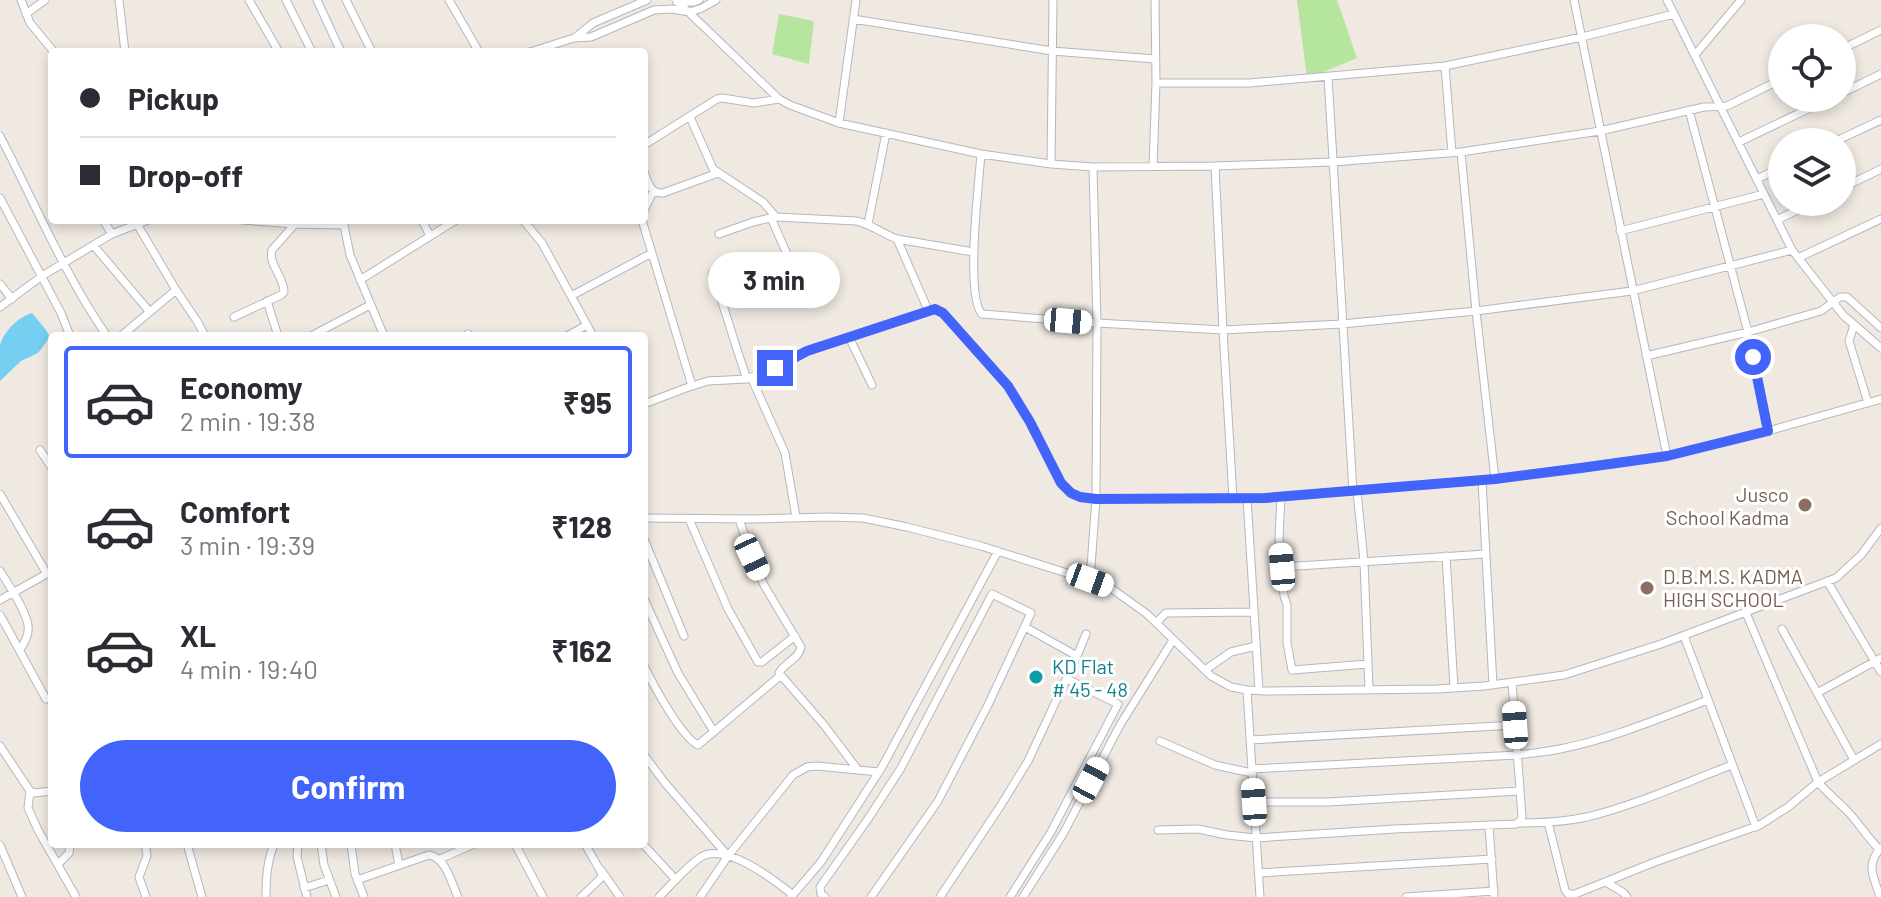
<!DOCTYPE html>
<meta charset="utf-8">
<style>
:root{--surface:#fff;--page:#f2f2f3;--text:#2b2b33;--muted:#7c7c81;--line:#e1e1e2;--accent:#4264fb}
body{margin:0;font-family:Barlow,sans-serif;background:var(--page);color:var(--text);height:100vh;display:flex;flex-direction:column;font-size:30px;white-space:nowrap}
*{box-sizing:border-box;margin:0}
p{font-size:26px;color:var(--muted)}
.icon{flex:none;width:44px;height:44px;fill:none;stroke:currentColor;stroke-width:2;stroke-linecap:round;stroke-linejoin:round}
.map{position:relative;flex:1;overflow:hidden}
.details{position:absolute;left:48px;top:332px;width:600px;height:516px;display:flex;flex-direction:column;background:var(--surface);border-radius:8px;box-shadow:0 4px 12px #0003}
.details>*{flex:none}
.banner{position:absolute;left:48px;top:48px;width:600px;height:176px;border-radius:8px;box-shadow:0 4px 12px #0003;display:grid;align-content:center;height:176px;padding:0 32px;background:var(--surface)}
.tools{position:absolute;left:1768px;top:24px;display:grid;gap:16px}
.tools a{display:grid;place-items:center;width:88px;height:88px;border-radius:50%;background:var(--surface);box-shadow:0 4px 12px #0003;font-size:40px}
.end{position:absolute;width:36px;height:36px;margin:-18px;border:10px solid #4264fb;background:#fff;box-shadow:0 0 0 4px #fff}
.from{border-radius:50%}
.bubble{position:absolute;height:56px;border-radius:28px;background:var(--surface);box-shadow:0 4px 12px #0003;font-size:26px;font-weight:700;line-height:56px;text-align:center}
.car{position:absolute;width:24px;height:48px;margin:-24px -12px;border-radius:10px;box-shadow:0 0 6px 2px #0007;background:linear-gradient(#fff 24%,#345 0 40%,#fff 0 76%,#345 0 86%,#fff 0)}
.banner b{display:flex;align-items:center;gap:28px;height:76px;font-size:30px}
.banner b+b{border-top:2px solid var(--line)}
.banner i{width:20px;height:20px;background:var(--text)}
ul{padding:14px 0 0;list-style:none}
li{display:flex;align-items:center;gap:24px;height:112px;margin:0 16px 12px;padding:0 16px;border:4px solid transparent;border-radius:8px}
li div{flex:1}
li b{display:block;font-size:30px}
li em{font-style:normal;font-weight:700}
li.on{border-color:var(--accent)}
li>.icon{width:72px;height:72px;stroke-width:1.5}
.primary-button{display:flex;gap:16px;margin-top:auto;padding:16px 32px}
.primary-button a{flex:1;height:92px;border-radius:48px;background:var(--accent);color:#fff;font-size:32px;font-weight:700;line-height:92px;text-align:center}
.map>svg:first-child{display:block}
</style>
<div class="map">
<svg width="1881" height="897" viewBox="0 0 1881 897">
<rect width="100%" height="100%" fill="#efe9e1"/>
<path fill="#b6e59e" d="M1297,0H1337L1357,58L1307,79Z
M779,14L814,21L809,64L772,54Z"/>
<path fill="#75cff0" d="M32,313L46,330L50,337L38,353L21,361L0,381C0,370 0,357 0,346C3,332 18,317 32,313Z"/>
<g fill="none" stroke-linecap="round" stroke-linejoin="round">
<defs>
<path id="street" d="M21,0L30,23L54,52
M119,0L125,52
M249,0L279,52
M286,0L312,52
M317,0L341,52
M346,0L372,52
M449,0L479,52
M676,0L779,99L790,105L839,123L981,154L1051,164L1093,167L1215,166L1333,162L1461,152L1600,131L1704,107L1727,106L1782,79
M1574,0L1667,456
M1667,0L1792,250L1843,315L1881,348
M677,2H694L699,0
M26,14L45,0
M853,19L1052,51L1155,59
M576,37L593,23L647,0
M1842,49L1881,30
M530,52L574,38L591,37L654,10L672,9L690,12L702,8L716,0
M1695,55L1741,0
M1445,66L1452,153
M1328,77L1353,491
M1156,83H1250L1445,66L1582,37L1674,14
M1842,93L1881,74
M1689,110L1748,332L1768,431
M690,117L713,169L763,202L776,217L856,221C871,224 883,234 897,239L973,252
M839,123L856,0
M0,136C35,203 64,274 107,336
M1739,142L1831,98
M1834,142L1881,120
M644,145L717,99L722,98L754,103L779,99
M1461,152L1476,311L1495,479
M981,154C979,182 965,296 982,314L1097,323L1223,330L1342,324L1476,311L1632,291L1792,250
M1051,164L1053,0
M1153,166L1156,83L1155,0
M1215,166L1223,330L1233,498
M644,172C648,182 650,194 663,193L718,173
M1757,179L1782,167
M1842,188L1881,169
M0,198L61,313L70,336
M644,210L653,192
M771,218L806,297
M103,220L112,234
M242,220L295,224L343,225
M343,220L350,255L384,336
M422,220L430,236
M523,220L542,243L593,336
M642,220L692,386
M1777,220L1814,202
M137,224L176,290L197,321L205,336
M868,224L886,133
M1620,231L1764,194
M719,234L753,222L774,217
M897,239L928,310
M94,246L149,311
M1798,258L1881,219
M712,273C725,308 734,343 747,379
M360,280L456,220
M0,284L12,299
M571,296L652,253
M267,301L278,336
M0,307L42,276L112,234L148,220
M234,317L281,295L284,292C284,276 268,265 272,250L295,224
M1854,325L1849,341L1868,403
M121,336L176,290
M311,336L370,305
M466,336L468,334
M567,336L587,325
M849,337L872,385
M1646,356L1748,332L1821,311L1840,297H1847L1881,328
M751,377L785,453L796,517
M644,404L686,388L708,381L747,379L775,368L807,351L935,309L943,313L1008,386L1030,422L1061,483L1071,493L1080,497L1096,499L1265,498L1495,479L1667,456L1768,431L1881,399
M40,450L52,468
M1482,481L1493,685
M1357,491L1364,562L1369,689
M0,494L47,574
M1281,497L1279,538L1284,596L1287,605V643L1292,670L1368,664
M1247,498L1259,690
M644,518L753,519L828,517L863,518L907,527L981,546L1108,586L1147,614L1211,676L1231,687L1247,690L1265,691L1437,689L1484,686L1564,675L1661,644L1836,578L1861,555L1881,528
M689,519L728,609L758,662H762L795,636
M739,519L752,557L764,585L801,647C799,659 784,663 779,673L824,725L858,770
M644,539L684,636
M1446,556L1454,688
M1282,567L1486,554
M0,571C8,584 31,617 28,631C28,638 23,644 20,650
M1090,580L1096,499L1097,323L1093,167
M1827,581L1881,672
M644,599L678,673L714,732
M0,600L52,571
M1746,613L1818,782C1828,794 1840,803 1850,814C1860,825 1868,838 1879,849
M0,615L46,699
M1156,623L1166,613L1254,612
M1025,627L1077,656
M1782,629L1854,760
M1684,636L1756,827
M644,666C653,684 681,737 698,745L780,676
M1205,670L1231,652L1256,646
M1247,690L1260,897
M1817,693L1881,658
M1250,740L1515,725
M1160,741L1215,765L1252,773
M0,746L30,791L34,793L52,791
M644,755L665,783L728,856
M1252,769L1517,755C1532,753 1546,752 1560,749C1611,739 1660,718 1708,700
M30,791L28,808L38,830L76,897
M1254,802H1328L1520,791
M1548,822L1565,890L1568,894H1575L1655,862L1760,825L1788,807L1818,782L1881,744
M1519,823C1542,823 1564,822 1587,817C1636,805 1684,783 1732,765
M1489,825L1494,897
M1158,830L1198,829L1227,835L1256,838L1395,829L1516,824L1521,820L1522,817L1512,682
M145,844L147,856L139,877L146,897
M187,844L202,897
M298,844L297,857L307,897
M321,844L324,865L336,897
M351,844L355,874L364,897
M395,844L399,865
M515,844L543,897
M643,844L676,880
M0,845L22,897
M440,859L474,844
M58,864L69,853L70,844
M601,870L620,897
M1259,873L1492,859
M357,880L429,855C446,858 451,882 458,897
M1606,882L1624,893L1627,897
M304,888L329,880
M266,897C266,878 267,862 274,844
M581,897L600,879L602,874L585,844
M659,897C671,885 687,866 701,857C726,842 774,880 793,895
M700,897L728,856L793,775L807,767L817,766L879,772
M791,897L821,862L882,767L998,551
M825,897L821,894L820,887L868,819L901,768L992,594L1031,613L988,705L938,801L871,897
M940,897L1001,805L1028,761L1077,656L1086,634
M1010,897L1051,832L1118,704L1067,679
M1023,897L1063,834L1120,725L1173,640
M1406,897L1494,891
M1880,897C1874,877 1865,865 1881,848"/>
</defs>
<use href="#street" stroke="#b4b7c1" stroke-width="9"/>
<use href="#street" stroke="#fff" stroke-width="7"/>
</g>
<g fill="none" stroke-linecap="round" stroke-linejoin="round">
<path stroke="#4264fb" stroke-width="10" d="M775,368L807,351L935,309L943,313L1008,386L1030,422L1061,483L1071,493L1080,497L1096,499L1265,498L1495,479L1581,468L1667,456L1768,431L1753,357"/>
</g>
<g fill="#8d6e63" stroke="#fff" stroke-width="3">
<circle cx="1805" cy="505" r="8"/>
<circle cx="1647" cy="588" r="8"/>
</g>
<circle fill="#0f9aa8" stroke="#fff" stroke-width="3" cx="1036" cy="677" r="8"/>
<g text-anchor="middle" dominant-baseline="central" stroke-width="6" stroke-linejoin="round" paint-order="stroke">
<g font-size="20" fill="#785e54" stroke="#fff" text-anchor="end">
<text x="1789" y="494">Jusco<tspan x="1789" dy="23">School Kadma</tspan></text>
<text x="1663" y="576" text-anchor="start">D.B.M.S. KADMA<tspan x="1663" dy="23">HIGH SCHOOL</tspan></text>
</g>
<g font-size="20" fill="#0d838f" stroke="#fff" text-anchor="start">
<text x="1052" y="666">KD Flat<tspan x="1052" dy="23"># 45 - 48</tspan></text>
</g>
</g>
</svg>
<div class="tools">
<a><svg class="icon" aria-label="locate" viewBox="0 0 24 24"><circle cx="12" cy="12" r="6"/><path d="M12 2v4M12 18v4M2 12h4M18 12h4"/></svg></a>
<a><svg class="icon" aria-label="layers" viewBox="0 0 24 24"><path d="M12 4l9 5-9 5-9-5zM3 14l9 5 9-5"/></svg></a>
</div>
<i class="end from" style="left:1753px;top:357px"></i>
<i class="end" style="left:775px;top:368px"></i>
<div class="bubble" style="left:708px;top:252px;width:132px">3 min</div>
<i class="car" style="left:1068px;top:321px;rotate:95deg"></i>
<i class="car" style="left:752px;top:557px;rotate:155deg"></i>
<i class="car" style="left:1282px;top:567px;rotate:355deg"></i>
<i class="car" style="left:1090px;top:580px;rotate:110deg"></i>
<i class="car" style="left:1515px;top:725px;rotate:356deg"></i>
<i class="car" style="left:1091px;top:780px;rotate:28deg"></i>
<i class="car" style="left:1254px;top:802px;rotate:356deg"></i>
<div class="banner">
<b><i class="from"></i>Pickup</b>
<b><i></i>Drop-off</b>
</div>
<section class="details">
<ul>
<li class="on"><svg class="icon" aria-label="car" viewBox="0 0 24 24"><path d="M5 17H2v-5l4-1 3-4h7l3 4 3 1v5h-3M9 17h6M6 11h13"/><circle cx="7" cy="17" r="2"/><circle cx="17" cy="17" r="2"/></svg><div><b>Economy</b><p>2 min · 19:38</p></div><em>₹95</em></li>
<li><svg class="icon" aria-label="car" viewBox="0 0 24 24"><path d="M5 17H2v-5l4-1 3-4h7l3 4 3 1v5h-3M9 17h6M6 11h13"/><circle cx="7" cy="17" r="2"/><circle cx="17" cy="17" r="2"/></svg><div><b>Comfort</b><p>3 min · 19:39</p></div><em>₹128</em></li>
<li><svg class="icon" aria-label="car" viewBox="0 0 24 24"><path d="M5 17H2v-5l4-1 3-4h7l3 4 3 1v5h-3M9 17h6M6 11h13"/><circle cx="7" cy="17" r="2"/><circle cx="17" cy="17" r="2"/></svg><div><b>XL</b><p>4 min · 19:40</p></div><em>₹162</em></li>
</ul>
<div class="primary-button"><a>Confirm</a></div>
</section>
</div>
